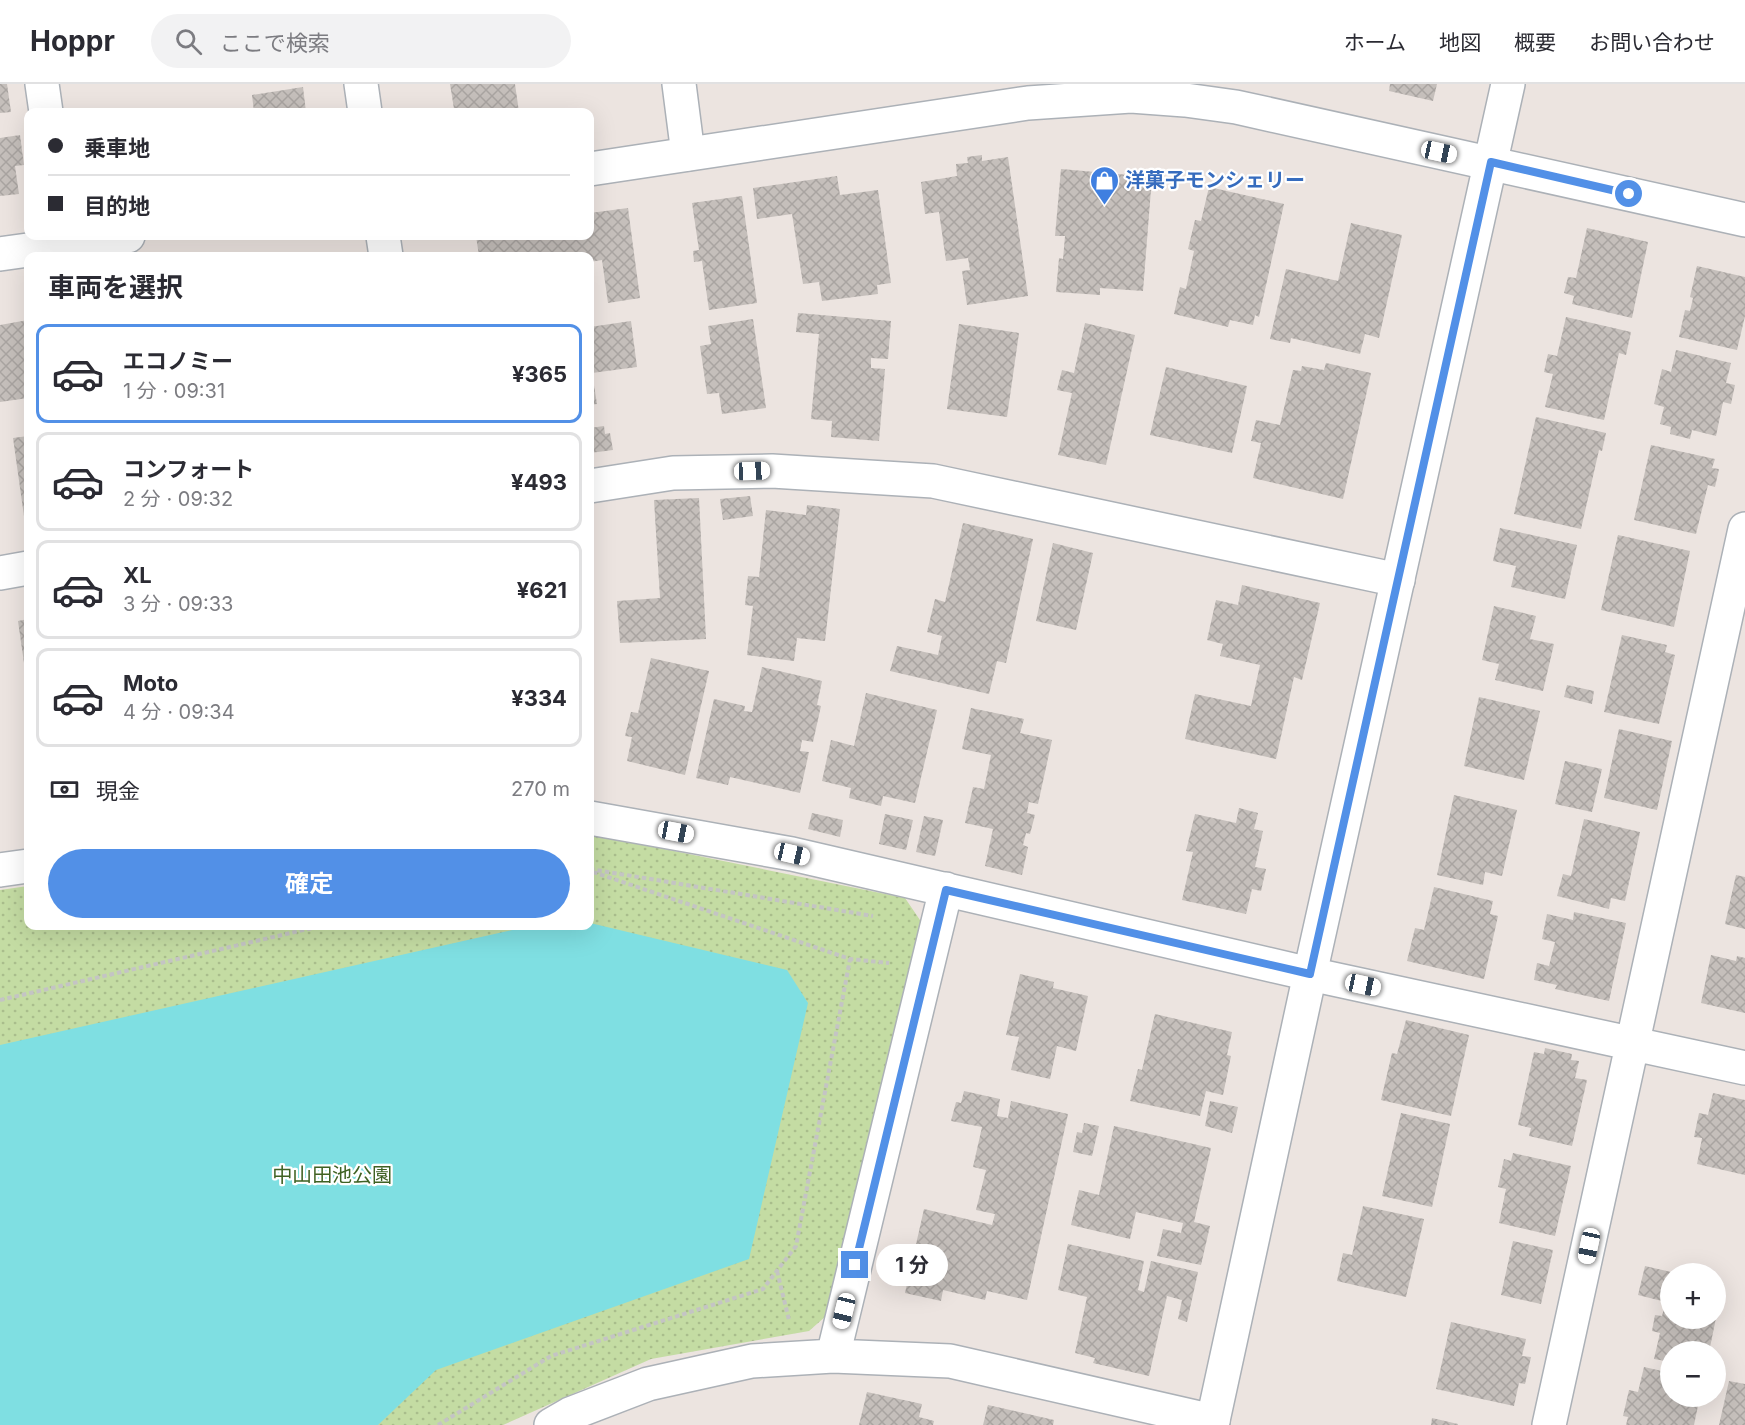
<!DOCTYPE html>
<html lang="ja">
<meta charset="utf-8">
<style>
:root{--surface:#fff;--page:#f2f2f3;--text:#2b2b33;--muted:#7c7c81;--line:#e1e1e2;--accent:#5290e7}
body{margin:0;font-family:Inter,"Noto Sans JP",sans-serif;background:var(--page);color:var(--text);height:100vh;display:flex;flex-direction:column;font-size:22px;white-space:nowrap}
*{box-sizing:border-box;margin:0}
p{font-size:20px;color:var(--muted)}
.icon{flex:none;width:33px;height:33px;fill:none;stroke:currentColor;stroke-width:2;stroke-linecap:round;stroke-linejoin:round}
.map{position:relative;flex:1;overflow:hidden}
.panel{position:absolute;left:24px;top:168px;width:570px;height:678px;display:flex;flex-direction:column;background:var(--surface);border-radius:12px;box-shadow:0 6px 24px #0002}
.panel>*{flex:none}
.guide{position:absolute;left:24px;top:24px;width:570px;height:132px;border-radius:12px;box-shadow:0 6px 24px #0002;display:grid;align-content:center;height:132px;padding:0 24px;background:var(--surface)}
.controls{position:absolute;left:1660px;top:1179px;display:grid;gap:12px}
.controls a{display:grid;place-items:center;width:66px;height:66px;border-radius:50%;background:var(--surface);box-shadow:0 6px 24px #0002;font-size:30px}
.end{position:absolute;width:27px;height:27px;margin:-14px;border:8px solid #5290e7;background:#fff;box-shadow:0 0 0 3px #fff}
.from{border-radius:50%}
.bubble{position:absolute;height:42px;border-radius:21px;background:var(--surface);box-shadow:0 6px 24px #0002;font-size:20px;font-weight:700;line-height:42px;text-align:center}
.car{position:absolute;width:18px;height:36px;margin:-18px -9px;border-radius:8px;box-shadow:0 0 4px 2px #0007;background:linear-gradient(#fff 24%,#345 0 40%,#fff 0 76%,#345 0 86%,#fff 0)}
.guide b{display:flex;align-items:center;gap:21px;height:57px;font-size:22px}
.guide b+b{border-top:2px solid var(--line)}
.guide i{width:15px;height:15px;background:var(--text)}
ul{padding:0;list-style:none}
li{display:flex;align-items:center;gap:18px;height:99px;margin:0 12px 9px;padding:0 12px;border:3px solid var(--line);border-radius:12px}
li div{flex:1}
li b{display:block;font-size:22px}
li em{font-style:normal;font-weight:700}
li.current{border-color:var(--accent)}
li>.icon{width:54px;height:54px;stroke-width:1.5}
h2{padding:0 24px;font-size:27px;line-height:72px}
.pay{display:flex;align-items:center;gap:15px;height:66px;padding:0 24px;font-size:22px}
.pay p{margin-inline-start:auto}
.cta{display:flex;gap:12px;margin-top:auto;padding:12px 24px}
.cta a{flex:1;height:69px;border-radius:36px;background:var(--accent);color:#fff;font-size:24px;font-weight:700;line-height:69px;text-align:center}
header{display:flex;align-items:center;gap:36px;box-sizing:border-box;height:84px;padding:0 30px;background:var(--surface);border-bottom:2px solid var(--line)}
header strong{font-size:28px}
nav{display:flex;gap:33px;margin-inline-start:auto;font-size:21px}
.search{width:420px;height:54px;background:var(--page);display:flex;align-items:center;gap:15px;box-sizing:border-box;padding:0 21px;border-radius:33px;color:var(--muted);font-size:22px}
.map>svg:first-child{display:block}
</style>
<header>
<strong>Hoppr</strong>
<div class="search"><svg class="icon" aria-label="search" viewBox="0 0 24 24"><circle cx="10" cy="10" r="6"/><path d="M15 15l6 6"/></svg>ここで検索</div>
<nav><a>ホーム</a><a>地図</a><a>概要</a><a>お問い合わせ</a></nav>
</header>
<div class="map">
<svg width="1745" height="1341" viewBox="0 0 1745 1341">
<defs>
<pattern id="park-dots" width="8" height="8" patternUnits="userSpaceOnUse" patternTransform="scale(1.5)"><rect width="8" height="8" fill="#c4dca3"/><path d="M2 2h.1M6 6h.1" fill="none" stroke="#a9bd8c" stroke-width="1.8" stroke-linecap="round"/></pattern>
<pattern id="building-cross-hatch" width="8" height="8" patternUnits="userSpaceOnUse" patternTransform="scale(1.5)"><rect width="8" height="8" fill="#c5bfbb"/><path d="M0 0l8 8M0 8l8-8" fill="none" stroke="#a9a4a1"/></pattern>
</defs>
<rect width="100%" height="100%" fill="#ece4e0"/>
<path fill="url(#park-dots)" d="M590,750L905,814L922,839L826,1232L809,1247L651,1275L503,1341H0V806L28,802V842H590Z"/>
<path fill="#7fdfe2" d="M590,839L787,886L808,919L749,1175L436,1286L378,1341H0V961L530,842H590Z"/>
<path fill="url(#building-cross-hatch)" d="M0,0H7L11,28L0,29Z
M450,0H515L519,28H448L447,26L454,25Z
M1390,0H1437L1433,17L1389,7Z
M303,3L306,28H254L252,11Z
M20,51L24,81L15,82L19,110L0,112V54Z
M982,71V77L1008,73L1028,212L967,221L962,187L970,186L968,174L946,177L939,128L925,130L921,98L957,92L956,80L968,79L967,73Z
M1061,85L1152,93L1143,207L1100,204V211L1056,208L1059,174L1063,175L1065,152H1055Z
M837,92L840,111L878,106L891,199L877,201L878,210L822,217L819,198L803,200L792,130L757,135L753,104Z
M1209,103L1284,120L1259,233L1255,231L1253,241L1230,236L1228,243L1174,230L1180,203L1186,205L1194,167L1188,165L1195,136L1201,137Z
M742,112L757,219L709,226L702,177L694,178L693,167L699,166L692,119Z
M628,124L640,214L608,219L602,176L590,178V172H479L476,152H590V129Z
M1351,139L1402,151L1379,254L1365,250L1360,270L1291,254L1290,259L1270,255L1286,185L1338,197Z
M1587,144L1648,158L1632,234L1572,220L1574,212L1564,209L1568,193L1576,194Z
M1697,182L1745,193V232L1737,266L1679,253L1685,226L1690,227L1693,214L1690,213Z
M798,229L891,237L888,275L871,274V284L885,285L879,357L831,353L832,337L811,335L819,250L796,248Z
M1566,233L1631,248L1626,271L1619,269L1604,336L1545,323L1553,290L1544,288L1548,270L1557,272Z
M753,235L766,324L722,330L719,309L707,310L700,262L711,260L708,242Z
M28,236V314L0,318V241Z
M631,237L637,283L592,289L597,320L590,321V243Z
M1085,239L1135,251L1106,381L1058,371L1072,309L1057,306L1062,286L1074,289Z
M959,240L1019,249L1007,333L947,325Z
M1676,266L1731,279L1726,299L1735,301L1731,320L1723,318L1716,352L1692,346L1690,355L1670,350L1671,343L1660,340L1664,323L1654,320L1662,285L1671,288Z
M1326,279L1371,289L1343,415L1253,394L1261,359L1251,357L1256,336L1280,341L1293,286L1301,287L1302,282L1324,286Z
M1166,283L1247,302L1232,369L1150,351Z
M1536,333L1606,349L1602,367L1599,366L1581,445L1514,430Z
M604,342L605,350L610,349L613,366L590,369V344Z
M28,352V432H24L13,354Z
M1651,361L1715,375L1712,384L1719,385L1715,403L1708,401L1696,450L1634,436Z
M750,412L753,432L723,436L720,415Z
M699,414L706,555L620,559L617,517L660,514L654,416Z
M807,421L840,425L825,557L797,554L794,577L747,571L753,522L745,521L748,492L759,493L766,426L806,431Z
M963,439L1033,455L1006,579L997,577L989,610L890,587L897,562L938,571L942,552L927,548L935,515L945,518Z
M1500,444L1577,461L1565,515L1511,503L1516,482L1493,477Z
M1618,451L1690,467L1674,543L1601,526Z
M1053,459L1093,469L1076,546L1036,537Z
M1242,501L1320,519L1302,596L1294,593L1276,675L1185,655L1195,610L1251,622L1260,581L1220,572L1223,560L1207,556L1216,516L1238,521Z
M1494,522L1536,532L1530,555L1554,560L1543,607L1495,596L1499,580L1482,576Z
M28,535V578L24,579L18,537Z
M1622,551L1667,561L1665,568L1675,571L1659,640L1604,628Z
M651,574L709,587L685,691L627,677L632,653L625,652L631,628L638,629Z
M762,583L822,597L817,621L821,622L813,658L802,656L800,667L809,668L800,709L730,693L728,701L696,694L714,615L745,622L744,627L752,628Z
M1567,601L1594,607L1592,620L1564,613Z
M866,609L937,626L915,719L883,712L881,722L849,714L851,704L822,697L831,656L854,662Z
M1479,613L1540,627L1524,696L1464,682Z
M971,624L1024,635L1020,649L1052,656L1038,720L1029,718L1027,729L1035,731L1030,750L1026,749L1023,761L1028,763L1022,791L985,782L993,745L965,739L973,703L984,705L991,671L962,665Z
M1619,645L1672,657L1657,726L1604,714Z
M1565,677L1602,685L1592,728L1555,720Z
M1454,711L1517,726L1502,792L1485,788L1483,801L1437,791Z
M1239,724L1258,729L1254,745L1263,747L1255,783L1266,785L1261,807L1252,805L1246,830L1182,816L1193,768L1186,767L1195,730L1236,739Z
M812,729L843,736L840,753L808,745Z
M885,730L913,736L906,766L879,760Z
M924,732L943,736L935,772L916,768Z
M1584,735L1640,748L1625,817L1611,814L1609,825L1557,812L1563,790L1571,792Z
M1736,791L1745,793V845L1725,840Z
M1434,803L1493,817L1490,830L1498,832L1484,895L1407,877L1415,844L1424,846Z
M1574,828L1626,839L1609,917L1555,905L1557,901L1534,896L1537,879L1549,882L1555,858L1542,855L1547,830L1573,836Z
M1711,871L1736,877L1737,872L1745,874V929L1701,919Z
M1020,890L1054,898L1053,904L1088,912L1076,967L1057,962L1050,995L1011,986L1019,953L1006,951Z
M1155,930L1232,948L1227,971L1231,972L1223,1011L1206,1007L1200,1032L1130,1017L1138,985L1142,986Z
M1406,936L1469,951L1451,1032L1381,1016L1392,969L1397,970Z
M1545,964L1572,970L1571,976L1579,977L1575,994L1587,996L1572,1062L1529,1052L1531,1044L1518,1041L1534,968L1544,970Z
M964,1007L1000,1015L997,1032L1008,1034L1011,1017L1068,1030L1027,1216L987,1207L985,1216L943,1206L941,1217L905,1209L924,1125L992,1141L995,1130L976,1126L986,1086L973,1083L982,1043L951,1037L956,1018L961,1019Z
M1713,1009L1745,1016V1091L1697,1080L1702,1054L1694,1053L1699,1029L1708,1031Z
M1210,1017L1238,1023L1232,1049L1205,1042Z
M1401,1029L1450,1040L1432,1123L1382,1112Z
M1084,1039L1099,1042L1092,1072L1073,1068L1077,1048L1082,1049Z
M1114,1042L1211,1064L1194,1138L1210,1142L1201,1181L1157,1172L1163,1145L1181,1149L1183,1139L1136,1128L1130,1155L1071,1141L1079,1106L1099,1111Z
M1513,1069L1571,1082L1555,1152L1499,1139L1506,1105L1498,1103L1504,1075L1511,1077Z
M1363,1122L1424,1135L1406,1213L1337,1197L1343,1169L1352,1171Z
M1513,1157L1553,1166L1541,1220L1501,1211Z
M1068,1160L1144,1177L1138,1206L1144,1208L1151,1177L1198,1188L1187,1238L1178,1235L1182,1216L1167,1212L1149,1292L1093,1279L1095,1274L1075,1269L1087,1213L1058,1206Z
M1645,1182L1671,1188V1234H1716L1709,1268H1671V1278L1654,1275L1660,1249L1652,1247L1655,1231L1662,1232L1666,1218L1638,1211Z
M1716,1198L1724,1200L1717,1232H1716Z
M1451,1238L1526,1255L1522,1272L1531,1273L1525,1300L1519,1299L1514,1322L1436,1305Z
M1644,1283L1671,1289V1312H1700L1694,1341H1626L1628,1333L1623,1332L1629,1306L1638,1308Z
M1729,1297L1745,1300V1341H1719Z
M867,1308L922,1320L919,1333L934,1337L933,1341H859Z
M988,1321L1054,1336L1053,1341H983Z
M1432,1334L1458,1340V1341H1431Z"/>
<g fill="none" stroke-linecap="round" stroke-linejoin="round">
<defs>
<path id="minor" d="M42,0L46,28
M361,0L365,28
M679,0L688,70
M383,152L386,172
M590,402L673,389L772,387L933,397L1398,496
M0,489L28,484
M590,734L792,770L1310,890L1745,984
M0,786L28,782
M833,1272L946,805
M551,1341L570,1330L648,1300L752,1277L833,1272L950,1277L1213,1337
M1549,1341L1745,445"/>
<path id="tertiary" d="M590,85L1028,19L1131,12L1185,16L1236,23L1745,136
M0,170L128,152
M1212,1341L1310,890L1508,0"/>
</defs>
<use href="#minor" stroke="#acb1b7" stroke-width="36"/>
<use href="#tertiary" stroke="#acb1b7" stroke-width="36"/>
<path stroke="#c4c4c4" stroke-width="4" stroke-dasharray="4.5 3" stroke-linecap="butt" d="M590,785L873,832
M593,788L850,875L889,879
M0,916L321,842
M777,1187L789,1236
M438,1341L551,1272L763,1205L796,1162L850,875"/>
<use href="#minor" stroke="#fff" stroke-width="33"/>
<use href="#tertiary" stroke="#fff" stroke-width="33"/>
</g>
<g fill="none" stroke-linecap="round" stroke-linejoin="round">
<path stroke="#5290e7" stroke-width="8" d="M855,1181L946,806L1310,890L1491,78L1629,110"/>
</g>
<defs>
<symbol id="shop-pin" viewBox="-11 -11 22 30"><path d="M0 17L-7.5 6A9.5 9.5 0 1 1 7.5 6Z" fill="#3f7fe0" stroke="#fff"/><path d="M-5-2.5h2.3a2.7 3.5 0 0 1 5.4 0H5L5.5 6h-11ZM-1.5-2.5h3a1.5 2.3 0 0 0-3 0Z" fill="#fff"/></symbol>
</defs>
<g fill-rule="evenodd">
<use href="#shop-pin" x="1088" y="80" width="33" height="45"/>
</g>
<g text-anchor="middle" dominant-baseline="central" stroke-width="4.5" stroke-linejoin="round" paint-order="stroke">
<g font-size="20" font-weight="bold" fill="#366cbe" stroke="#fff" text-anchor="start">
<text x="1125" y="96">洋菓子モンシェリー</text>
</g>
<g font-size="20" fill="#3f6223" stroke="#fff">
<text x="332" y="1091">中山田池公園</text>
</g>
</g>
</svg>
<div class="controls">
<a>+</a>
<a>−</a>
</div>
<i class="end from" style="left:1629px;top:110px"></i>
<i class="end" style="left:855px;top:1181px"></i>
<div class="bubble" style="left:876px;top:1160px;width:72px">1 分</div>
<i class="car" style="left:1439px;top:68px;rotate:102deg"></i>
<i class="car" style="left:752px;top:387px;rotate:88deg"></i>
<i class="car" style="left:676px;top:748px;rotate:101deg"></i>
<i class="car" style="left:792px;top:770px;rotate:103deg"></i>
<i class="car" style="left:1363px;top:901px;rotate:102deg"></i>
<i class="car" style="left:1589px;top:1162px;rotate:192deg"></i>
<i class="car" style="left:844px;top:1227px;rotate:194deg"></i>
<div class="guide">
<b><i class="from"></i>乗車地</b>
<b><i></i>目的地</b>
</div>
<section class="panel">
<h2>車両を選択</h2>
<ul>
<li class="current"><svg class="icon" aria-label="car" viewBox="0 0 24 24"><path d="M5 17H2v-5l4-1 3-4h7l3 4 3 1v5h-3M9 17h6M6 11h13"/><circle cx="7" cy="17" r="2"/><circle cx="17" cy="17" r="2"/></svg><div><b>エコノミー</b><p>1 分 · 09:31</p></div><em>¥365</em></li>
<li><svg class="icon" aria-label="car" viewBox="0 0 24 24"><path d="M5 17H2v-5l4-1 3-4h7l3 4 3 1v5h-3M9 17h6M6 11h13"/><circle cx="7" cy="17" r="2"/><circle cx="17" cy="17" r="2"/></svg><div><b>コンフォート</b><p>2 分 · 09:32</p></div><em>¥493</em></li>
<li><svg class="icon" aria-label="car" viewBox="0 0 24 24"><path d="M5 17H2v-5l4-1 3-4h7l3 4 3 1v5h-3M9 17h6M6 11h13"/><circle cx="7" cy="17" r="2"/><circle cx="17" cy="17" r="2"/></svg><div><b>XL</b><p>3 分 · 09:33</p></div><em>¥621</em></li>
<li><svg class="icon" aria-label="car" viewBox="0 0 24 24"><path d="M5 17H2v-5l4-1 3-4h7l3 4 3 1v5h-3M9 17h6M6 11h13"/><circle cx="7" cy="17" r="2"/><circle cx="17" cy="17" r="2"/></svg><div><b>Moto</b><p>4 分 · 09:34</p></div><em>¥334</em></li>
</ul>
<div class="pay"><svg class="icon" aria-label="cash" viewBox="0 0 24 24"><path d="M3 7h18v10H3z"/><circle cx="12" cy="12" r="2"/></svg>現金<p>270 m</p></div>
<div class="cta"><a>確定</a></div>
</section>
</div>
